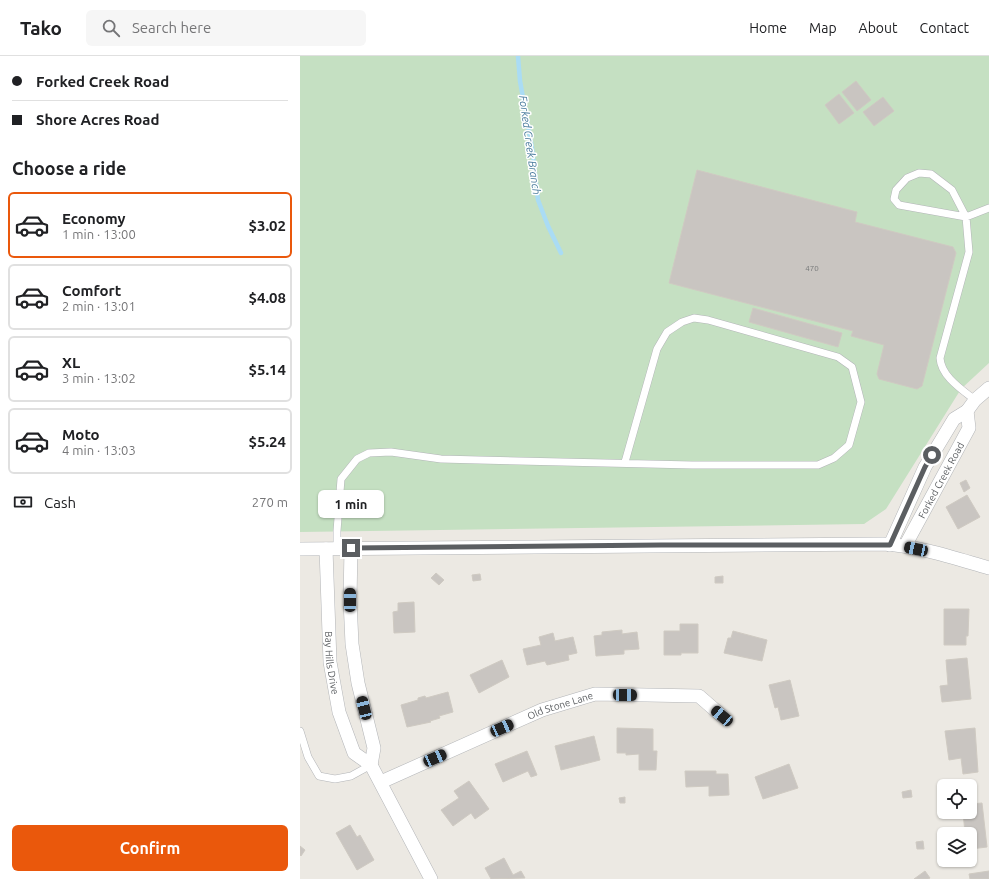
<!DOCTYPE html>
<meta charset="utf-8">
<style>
:root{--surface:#fff;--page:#f6f6f6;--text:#202124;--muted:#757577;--line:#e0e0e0;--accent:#ea580c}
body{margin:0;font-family:Ubuntu,sans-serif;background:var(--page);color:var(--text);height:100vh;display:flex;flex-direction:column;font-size:15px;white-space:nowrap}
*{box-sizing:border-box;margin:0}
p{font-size:13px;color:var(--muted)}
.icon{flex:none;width:22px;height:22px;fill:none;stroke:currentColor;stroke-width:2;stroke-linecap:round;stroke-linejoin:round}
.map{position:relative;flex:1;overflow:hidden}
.panel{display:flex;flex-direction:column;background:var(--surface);width:300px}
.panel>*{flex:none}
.guide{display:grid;align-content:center;height:88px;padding:0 12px;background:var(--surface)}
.controls{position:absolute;left:637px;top:723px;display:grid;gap:8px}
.controls a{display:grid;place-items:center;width:40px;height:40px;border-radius:6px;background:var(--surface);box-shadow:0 1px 3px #0004;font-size:20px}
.end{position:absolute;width:18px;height:18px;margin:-9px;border:5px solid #5b5e61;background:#fff;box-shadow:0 0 0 2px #fff}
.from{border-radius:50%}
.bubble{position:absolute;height:28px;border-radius:6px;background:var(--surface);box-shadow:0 1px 3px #0004;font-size:13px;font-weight:700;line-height:28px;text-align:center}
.car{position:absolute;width:12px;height:24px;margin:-12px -6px;border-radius:5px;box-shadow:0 0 3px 1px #0007;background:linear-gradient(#222 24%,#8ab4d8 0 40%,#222 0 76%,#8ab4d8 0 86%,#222 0)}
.guide b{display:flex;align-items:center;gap:14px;height:38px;font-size:15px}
.guide b+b{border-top:1px solid var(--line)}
.guide i{width:10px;height:10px;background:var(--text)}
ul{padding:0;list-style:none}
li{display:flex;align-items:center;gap:12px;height:66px;margin:0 8px 6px;padding:0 4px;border:2px solid var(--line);border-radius:6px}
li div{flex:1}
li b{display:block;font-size:15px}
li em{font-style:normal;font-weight:700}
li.active{border-color:var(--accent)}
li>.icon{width:36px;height:36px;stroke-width:1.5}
h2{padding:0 12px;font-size:18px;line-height:48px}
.pay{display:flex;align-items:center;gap:10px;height:44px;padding:0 12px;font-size:15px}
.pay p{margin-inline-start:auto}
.primary-button{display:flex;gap:8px;margin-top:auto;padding:8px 12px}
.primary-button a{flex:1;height:46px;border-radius:6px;background:var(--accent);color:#fff;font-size:16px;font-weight:700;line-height:46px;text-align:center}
header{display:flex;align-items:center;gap:24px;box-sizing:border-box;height:56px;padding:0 20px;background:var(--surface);border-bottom:1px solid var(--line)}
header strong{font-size:19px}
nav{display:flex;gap:22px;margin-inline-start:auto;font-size:14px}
.search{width:280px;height:36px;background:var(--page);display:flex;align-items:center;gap:10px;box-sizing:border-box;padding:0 14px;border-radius:6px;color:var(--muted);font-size:15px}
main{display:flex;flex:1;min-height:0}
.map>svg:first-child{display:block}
</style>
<header>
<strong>Tako</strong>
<div class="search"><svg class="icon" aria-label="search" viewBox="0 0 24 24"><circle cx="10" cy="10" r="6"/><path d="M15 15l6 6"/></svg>Search here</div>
<nav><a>Home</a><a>Map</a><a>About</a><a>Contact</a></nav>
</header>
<main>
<section class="panel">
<div class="guide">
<b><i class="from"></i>Forked Creek Road</b>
<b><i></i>Shore Acres Road</b>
</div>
<h2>Choose a ride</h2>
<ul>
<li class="active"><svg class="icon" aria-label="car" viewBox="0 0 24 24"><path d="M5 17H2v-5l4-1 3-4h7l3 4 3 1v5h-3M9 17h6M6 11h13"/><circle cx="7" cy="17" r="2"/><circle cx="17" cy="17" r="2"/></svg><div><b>Economy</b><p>1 min · 13:00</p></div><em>$3.02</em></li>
<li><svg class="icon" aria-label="car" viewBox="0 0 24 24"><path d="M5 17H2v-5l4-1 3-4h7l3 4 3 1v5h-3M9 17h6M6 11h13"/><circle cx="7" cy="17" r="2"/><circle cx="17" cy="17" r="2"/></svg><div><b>Comfort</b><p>2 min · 13:01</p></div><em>$4.08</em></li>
<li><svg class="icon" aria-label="car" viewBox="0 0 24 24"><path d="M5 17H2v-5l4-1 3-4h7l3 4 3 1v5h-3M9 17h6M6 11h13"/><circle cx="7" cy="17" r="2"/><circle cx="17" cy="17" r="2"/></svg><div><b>XL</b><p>3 min · 13:02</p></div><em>$5.14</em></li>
<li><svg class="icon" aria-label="car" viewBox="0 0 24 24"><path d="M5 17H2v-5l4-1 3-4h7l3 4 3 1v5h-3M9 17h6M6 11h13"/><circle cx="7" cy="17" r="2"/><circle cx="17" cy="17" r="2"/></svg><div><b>Moto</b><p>4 min · 13:03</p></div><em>$5.24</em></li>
</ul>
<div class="pay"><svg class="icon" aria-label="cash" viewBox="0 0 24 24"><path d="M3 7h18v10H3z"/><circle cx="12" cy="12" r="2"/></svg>Cash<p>270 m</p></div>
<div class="primary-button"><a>Confirm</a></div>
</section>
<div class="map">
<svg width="689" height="823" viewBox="0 0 689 823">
<rect width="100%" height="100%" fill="#ece9e3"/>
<path fill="#c5e0c2" d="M0,0H689V307L661,333L586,453L564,468L0,476Z"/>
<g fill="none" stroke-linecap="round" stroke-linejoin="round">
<path stroke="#aadcf4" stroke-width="4.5" d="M218,0L220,25L232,92L238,144L248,170L261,197"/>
</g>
<path fill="#c9c5c1" stroke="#cfcac2" d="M556,25L571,44L557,55L542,36Z
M539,38L554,57L539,68L525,49Z
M583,41L594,55L574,70L563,56Z
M397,114L557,156L555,166L653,191L656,197L622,330L617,333L579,323L577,318L584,289L551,280L553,275L369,227Z
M453,252L542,277L538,291L449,266Z
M666,424L670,432L664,436L660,427Z
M667,439L680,461L658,473L646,451Z
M136,517L144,524L139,529L131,522Z
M180,518L181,524L173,525L172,519Z
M423,520V527H415V521Z
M114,546L115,576L94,577L93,556L98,555V547Z
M644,553H669L668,580H666V589H644Z
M380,568H398V597H381V599H364V575H380Z
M322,574V578L337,576L339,593L324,594V598L296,600L294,580L302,579V576Z
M433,575L467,584L462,605L424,597L428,582H431Z
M253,577L255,585L273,581L277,597L268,599L269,604L247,609L245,605L227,609L223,593L241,589L239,581Z
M667,602L671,643L642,646L640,630L648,629L646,604Z
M202,604L209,621L179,637L170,619Z
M490,624L499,660L481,664L478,651L475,652L469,629Z
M148,636L153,656L139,660L140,662L130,665L131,666L107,671L101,649L118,644V642L125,640L126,642Z
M317,672L353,673V695H357L356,714H339V698L326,699V697H317Z
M675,672L678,716L663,718L661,702L649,704L645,675Z
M294,680L300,704L261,714L255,690Z
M227,695L237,719L231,721L228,715L203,726L195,708Z
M489,708L498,732L463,743L455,721Z
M385,715H416V718H428L429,739L409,740V730L386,731Z
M169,725L189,753L175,763L171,757L153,770L141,754L159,742L154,735Z
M611,734L612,741L603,742L602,736Z
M325,741V747H320L319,742Z
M682,747L687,791L671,793L670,777H665L663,756H670V748Z
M50,769L57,781L60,779L74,804L57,814L36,777Z
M623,785L624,793H617L616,786Z
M0,790L5,794L1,800L0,799Z
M204,802L213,819L221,815L225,822L191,823L185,812Z
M625,815L630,822L628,823H614Z
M689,815V823H670L669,818Z"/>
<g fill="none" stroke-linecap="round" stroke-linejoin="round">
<defs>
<path id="service" d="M675,344C661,333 641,320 640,302L669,196L666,161L652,134L631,118L619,117L607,122L596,134L594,143L599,149L666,161L689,152
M37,493V475L41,423L57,403L69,397L91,396L141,403L179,404L392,409H518L534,402L549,389L561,346L552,311L538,301L408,264L394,262L382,266L367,276L357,293L325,406
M0,675L8,701L19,720L35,723L51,720L71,709"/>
<g id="minor">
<path d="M590,489L625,411L654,363L667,355L675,344L689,332"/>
<path id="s1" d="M605,490L669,372L667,355"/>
<path d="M51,492L50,544L52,588L58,627L74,692L71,709"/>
<path d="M0,493L583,488C619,490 654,502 689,512"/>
<path id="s2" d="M26,493L30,606L39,656L54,697L71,709L131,823"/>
<path id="s3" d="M81,726L242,654L295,638L399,640L422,660"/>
</g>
</defs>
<use href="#service" stroke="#b3b5b8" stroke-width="8"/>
<use href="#minor" stroke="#b3b5b8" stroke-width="14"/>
<use href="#service" stroke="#fff" stroke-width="7"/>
<use href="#minor" stroke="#fff" stroke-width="13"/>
</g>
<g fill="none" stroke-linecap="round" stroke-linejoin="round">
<path stroke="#5b5e61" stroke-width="5" d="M51,492L361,489H590L625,411L632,399"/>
</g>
<g text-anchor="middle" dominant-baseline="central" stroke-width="3" stroke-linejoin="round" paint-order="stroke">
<g font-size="8" fill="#767879">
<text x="512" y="212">470</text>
</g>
<g font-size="10" fill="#5b5e61" stroke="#fff">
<text stroke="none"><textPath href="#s1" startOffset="75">Forked Creek Road</textPath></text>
<text stroke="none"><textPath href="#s2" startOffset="114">Bay Hills Drive</textPath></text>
<text stroke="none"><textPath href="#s3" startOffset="195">Old Stone Lane</textPath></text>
</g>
<g font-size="11" font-style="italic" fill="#477a9c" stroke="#fff">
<text transform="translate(230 89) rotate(82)">Forked Creek Branch</text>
</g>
</g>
</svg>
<div class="controls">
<a><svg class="icon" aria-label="locate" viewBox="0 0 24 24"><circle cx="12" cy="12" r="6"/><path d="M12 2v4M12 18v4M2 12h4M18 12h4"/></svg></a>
<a><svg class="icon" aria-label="layers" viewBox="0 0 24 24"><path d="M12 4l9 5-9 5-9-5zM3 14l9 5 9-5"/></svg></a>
</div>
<i class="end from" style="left:632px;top:399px"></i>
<i class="end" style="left:51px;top:492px"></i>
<div class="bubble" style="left:18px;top:434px;width:66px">1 min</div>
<i class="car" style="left:616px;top:493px;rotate:282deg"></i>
<i class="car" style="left:50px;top:544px;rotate:0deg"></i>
<i class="car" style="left:325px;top:639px;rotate:91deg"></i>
<i class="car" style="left:64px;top:652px;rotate:346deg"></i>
<i class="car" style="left:422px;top:660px;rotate:310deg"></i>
<i class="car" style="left:202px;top:672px;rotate:66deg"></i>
<i class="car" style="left:135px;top:702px;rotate:66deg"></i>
</div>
</main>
